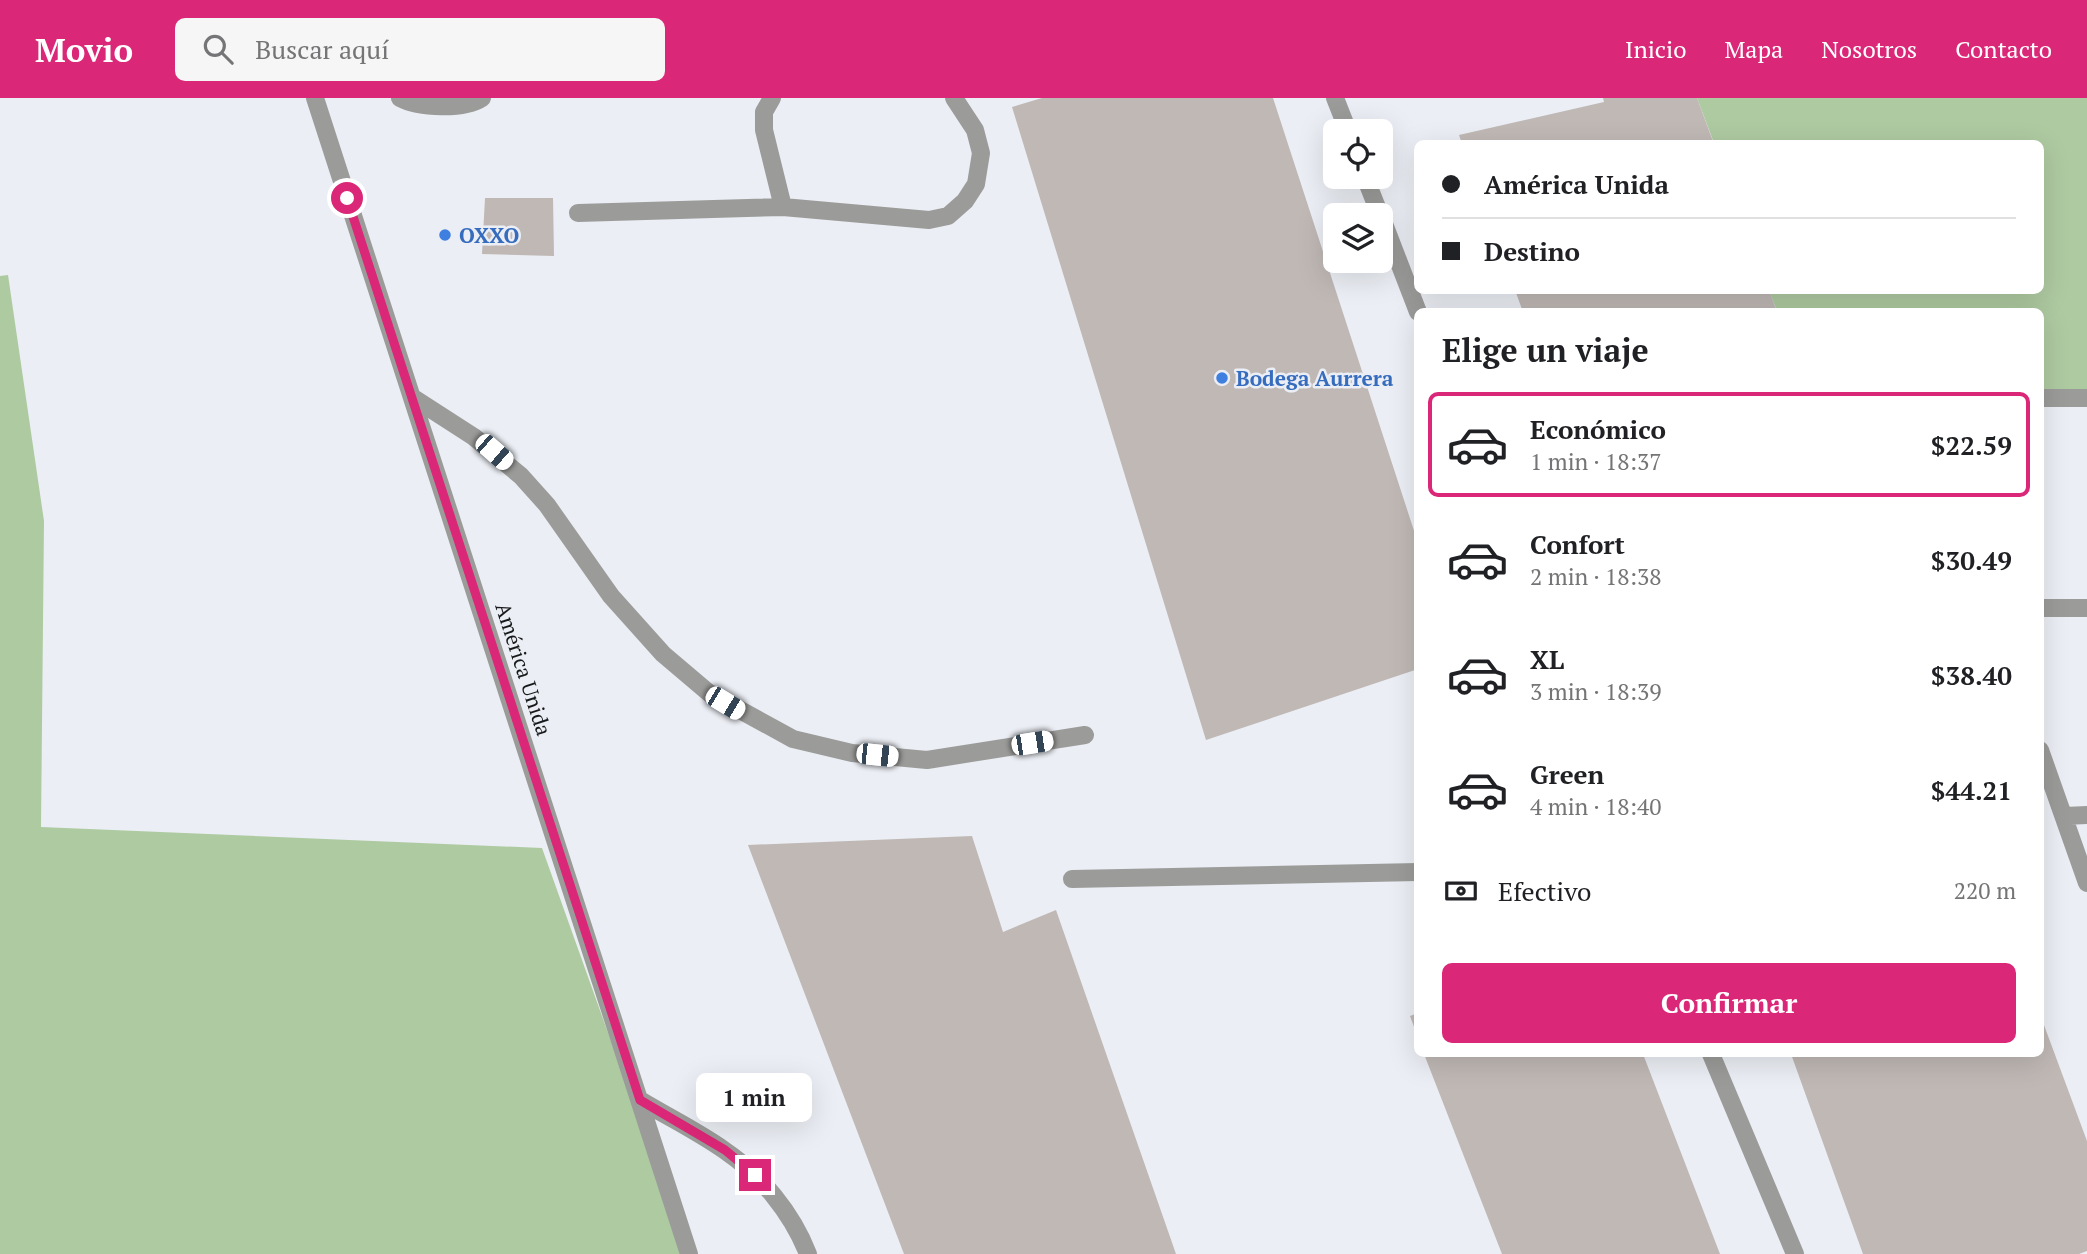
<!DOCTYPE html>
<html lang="es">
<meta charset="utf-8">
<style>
:root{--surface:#fff;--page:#f6f6f6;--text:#202124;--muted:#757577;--line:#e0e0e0;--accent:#db2777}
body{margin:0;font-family:"PT Serif",serif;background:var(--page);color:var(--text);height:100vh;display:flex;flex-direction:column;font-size:26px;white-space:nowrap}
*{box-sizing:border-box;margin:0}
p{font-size:23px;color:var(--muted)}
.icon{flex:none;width:38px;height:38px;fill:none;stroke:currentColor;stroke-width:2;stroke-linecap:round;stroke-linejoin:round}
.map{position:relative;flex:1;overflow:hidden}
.side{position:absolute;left:1414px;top:210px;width:630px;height:749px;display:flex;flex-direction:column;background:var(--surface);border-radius:10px;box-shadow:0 7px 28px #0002}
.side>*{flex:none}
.guide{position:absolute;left:1414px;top:42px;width:630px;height:154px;border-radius:10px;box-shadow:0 7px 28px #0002;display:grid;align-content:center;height:154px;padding:0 28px;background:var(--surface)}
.buttons{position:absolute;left:1323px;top:21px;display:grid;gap:14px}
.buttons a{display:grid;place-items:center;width:70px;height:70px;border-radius:10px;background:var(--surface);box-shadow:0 7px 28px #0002;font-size:35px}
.end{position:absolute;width:32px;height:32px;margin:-16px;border:9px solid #db2777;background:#fff;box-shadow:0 0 0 4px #fff}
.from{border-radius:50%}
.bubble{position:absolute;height:49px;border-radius:10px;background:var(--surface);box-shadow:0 7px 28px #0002;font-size:23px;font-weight:800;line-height:49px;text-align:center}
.car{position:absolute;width:21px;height:42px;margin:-21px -10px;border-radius:9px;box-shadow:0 0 5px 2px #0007;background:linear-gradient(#fff 24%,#345 0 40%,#fff 0 76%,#345 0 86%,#fff 0)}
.guide b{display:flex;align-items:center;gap:24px;height:66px;font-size:26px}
.guide b+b{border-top:2px solid var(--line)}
.guide i{width:18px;height:18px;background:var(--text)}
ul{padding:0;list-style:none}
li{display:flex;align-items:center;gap:21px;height:105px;margin:0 14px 10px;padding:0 14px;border:4px solid transparent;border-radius:10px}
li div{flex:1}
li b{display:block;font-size:26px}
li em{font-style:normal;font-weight:800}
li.selected{border-color:var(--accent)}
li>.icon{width:63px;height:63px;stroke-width:1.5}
h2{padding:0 28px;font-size:32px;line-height:84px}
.pay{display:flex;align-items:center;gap:18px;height:77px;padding:0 28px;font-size:26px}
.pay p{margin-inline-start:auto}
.cta{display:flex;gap:14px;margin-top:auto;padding:14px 28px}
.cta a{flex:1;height:80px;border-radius:10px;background:var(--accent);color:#fff;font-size:28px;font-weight:800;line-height:80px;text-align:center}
header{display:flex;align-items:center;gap:42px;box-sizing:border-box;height:98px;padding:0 35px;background:var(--accent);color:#fff}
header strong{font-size:33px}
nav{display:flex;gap:38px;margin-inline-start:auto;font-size:24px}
.search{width:490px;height:63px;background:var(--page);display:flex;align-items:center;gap:18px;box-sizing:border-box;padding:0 24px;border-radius:10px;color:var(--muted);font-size:26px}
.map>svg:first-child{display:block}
</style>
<header>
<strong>Movio</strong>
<div class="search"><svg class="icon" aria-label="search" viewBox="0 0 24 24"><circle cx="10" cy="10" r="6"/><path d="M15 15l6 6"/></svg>Buscar aquí</div>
<nav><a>Inicio</a><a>Mapa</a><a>Nosotros</a><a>Contacto</a></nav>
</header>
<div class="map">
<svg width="2087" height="1156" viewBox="0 0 2087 1156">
<rect width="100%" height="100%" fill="#ebeef4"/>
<path fill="#aecaa1" d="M1697,0H2087V300H2041L2040,214L1777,213L1769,193L2040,192V46L1714,45Z
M8,177L44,423L41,729L542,750L687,1156H0V178Z"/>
<path fill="#bfb8b5" d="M1042,0H1273L1418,445V571L1206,642L1012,9Z
M1603,0H1697L1714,46H1462L1459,37L1604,4Z
M485,100H553L554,158L482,156Z
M1515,192H1769L1777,214H1523Z
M972,738L1003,834L1056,812L1176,1156H904L748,747Z
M1418,915V937H1417L1410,918Z
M2041,919L2087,1043V1153L2079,1156H1863L1791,956H2040Z
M1424,956H1643L1720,1156H1502Z"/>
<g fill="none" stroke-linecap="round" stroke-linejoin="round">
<path stroke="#9b9c9a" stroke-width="18" d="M315,0L689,1156
M400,0C419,10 464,12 482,0
M772,0L764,14V32L783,109L929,122L948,118L965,103L976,86L981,55L975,32L954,0
M1335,0L1348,33
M1365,79L1380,117
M578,115L783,109
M1381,118L1418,214
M412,299L474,339L521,378L547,407L611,498L663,556L709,595L793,641L852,655L927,662L1085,637
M2040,300H2087
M2040,510H2087
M2040,652L2087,785
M2065,718L2087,717
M1072,781L1418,774
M1711,956L1795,1156
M640,1002C668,1019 697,1033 724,1052C761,1077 792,1115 808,1156"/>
</g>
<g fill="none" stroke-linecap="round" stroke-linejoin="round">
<path stroke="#db2777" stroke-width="9" d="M347,100L640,1002L725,1052L755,1077"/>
</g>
<g fill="#3f7fe0" stroke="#ebeef4" stroke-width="2.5">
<circle cx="445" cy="137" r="7"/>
<circle cx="1222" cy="280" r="7"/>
</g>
<g text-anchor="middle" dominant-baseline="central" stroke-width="5" stroke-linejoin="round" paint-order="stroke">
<g font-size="21" font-weight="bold" fill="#366cbe" stroke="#ebeef4" text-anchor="start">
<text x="459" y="137">OXXO</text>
<text x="1236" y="280">Bodega Aurrera</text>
</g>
<g font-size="21" fill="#18191b" stroke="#ebeef4">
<text transform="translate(524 571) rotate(72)">América Unida</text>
</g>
</g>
</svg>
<div class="buttons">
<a><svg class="icon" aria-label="locate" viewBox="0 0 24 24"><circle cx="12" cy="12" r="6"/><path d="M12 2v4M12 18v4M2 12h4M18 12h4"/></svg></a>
<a><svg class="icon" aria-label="layers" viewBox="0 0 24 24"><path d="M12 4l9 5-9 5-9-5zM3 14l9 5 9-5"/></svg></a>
</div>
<i class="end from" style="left:347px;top:100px"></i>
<i class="end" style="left:755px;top:1077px"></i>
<div class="bubble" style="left:696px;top:975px;width:116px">1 min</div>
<i class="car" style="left:494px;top:354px;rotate:131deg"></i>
<i class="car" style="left:725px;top:605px;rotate:121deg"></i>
<i class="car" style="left:1032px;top:645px;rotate:81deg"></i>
<i class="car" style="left:877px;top:657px;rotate:96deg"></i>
<div class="guide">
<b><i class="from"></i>América Unida</b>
<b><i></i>Destino</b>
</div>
<section class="side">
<h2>Elige un viaje</h2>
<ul>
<li class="selected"><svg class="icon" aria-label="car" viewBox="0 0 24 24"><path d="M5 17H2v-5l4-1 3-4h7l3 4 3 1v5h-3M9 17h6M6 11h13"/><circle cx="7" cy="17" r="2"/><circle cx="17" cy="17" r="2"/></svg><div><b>Económico</b><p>1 min · 18:37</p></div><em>$22.59</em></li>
<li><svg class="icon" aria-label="car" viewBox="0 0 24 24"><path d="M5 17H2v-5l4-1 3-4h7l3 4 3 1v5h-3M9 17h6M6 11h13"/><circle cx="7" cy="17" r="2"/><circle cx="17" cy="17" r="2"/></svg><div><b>Confort</b><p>2 min · 18:38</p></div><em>$30.49</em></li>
<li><svg class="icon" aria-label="car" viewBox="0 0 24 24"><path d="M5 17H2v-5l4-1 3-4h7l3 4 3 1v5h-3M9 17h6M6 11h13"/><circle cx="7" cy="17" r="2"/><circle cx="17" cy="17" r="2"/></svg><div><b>XL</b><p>3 min · 18:39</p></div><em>$38.40</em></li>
<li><svg class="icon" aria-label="car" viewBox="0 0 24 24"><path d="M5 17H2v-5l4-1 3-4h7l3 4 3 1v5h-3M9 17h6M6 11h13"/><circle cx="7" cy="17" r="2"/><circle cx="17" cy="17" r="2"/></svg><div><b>Green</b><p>4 min · 18:40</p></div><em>$44.21</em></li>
</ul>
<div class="pay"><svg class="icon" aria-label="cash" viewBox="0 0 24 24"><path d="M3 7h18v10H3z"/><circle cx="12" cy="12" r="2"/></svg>Efectivo<p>220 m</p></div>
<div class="cta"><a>Confirmar</a></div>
</section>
</div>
